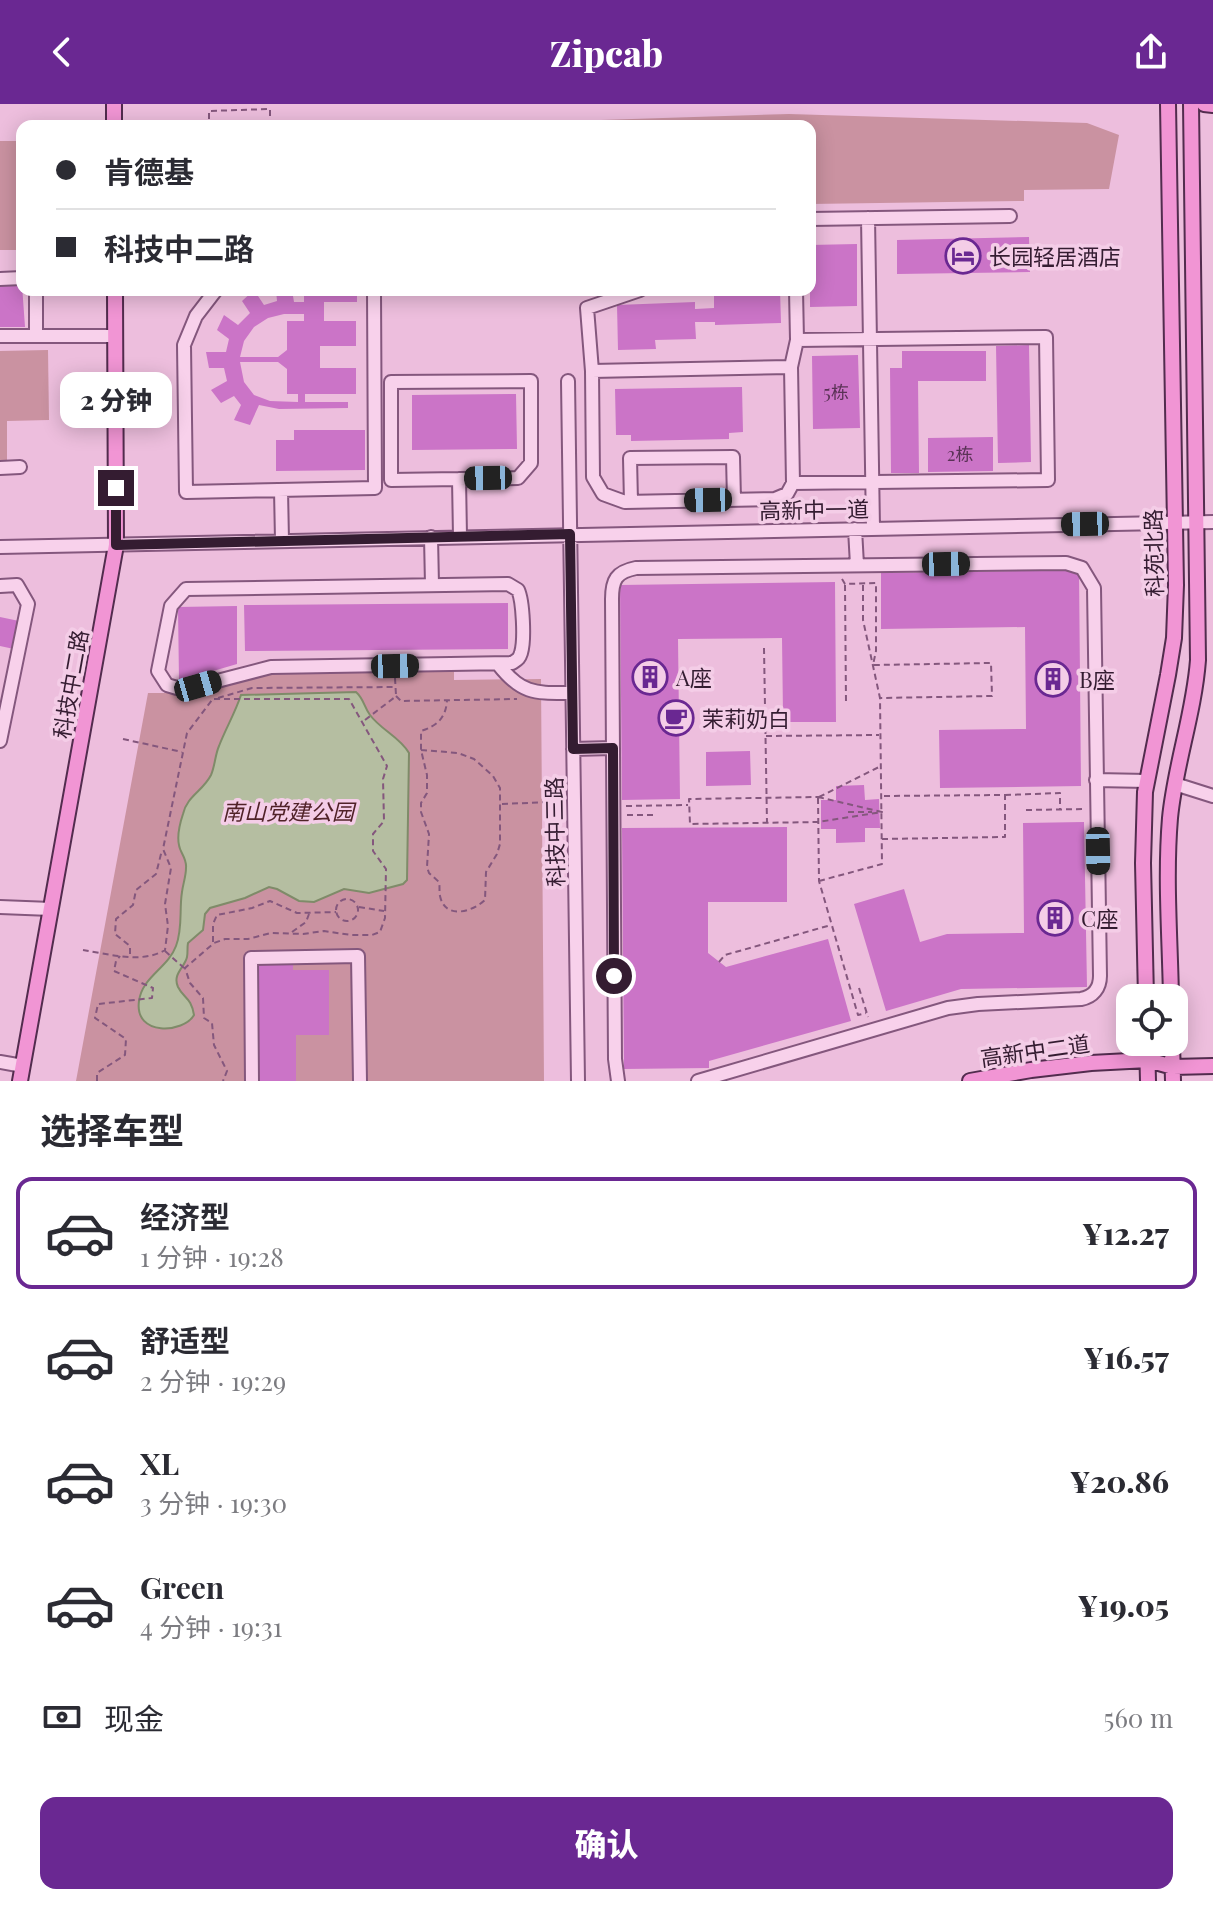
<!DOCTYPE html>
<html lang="zh">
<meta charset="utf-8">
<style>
:root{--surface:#fff;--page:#f2f2f3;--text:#2b2b33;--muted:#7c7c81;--line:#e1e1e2;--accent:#6a2892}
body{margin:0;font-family:"Playfair Display","Noto Sans SC",serif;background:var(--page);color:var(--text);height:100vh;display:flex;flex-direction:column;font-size:30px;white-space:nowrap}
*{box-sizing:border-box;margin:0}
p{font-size:26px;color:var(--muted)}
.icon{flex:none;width:44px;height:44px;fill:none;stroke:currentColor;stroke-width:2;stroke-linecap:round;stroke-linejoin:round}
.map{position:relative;height:977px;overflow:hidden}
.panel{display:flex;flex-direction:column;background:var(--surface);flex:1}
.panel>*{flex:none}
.top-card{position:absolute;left:16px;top:16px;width:800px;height:176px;border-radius:16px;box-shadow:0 4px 20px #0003;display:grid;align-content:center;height:176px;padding:0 40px;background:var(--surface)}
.buttons{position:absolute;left:1116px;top:880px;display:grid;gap:16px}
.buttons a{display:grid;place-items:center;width:72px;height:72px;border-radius:16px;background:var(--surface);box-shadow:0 4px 20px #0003;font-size:40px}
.end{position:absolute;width:36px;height:36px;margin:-18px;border:10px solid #341c31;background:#fff;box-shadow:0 0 0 4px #fff}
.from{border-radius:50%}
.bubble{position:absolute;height:56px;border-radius:16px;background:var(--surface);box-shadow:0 4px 20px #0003;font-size:26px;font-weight:800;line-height:56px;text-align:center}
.car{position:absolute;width:24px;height:48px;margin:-24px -12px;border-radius:10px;box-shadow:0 0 6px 2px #0007;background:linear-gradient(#222 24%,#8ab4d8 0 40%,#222 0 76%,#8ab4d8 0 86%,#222 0)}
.top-card b{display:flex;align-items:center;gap:28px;height:76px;font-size:30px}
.top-card b+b{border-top:2px solid var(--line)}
.top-card i{width:20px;height:20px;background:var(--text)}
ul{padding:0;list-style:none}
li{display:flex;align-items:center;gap:24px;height:112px;margin:0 16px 12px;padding:0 24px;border:4px solid transparent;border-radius:16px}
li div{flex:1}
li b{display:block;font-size:30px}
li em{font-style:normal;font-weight:800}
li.selected{border-color:var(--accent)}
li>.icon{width:72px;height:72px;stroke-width:1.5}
h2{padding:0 40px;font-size:36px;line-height:96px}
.pay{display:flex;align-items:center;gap:20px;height:88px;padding:0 40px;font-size:30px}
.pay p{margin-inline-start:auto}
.button{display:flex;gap:16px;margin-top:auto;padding:16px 40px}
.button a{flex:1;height:92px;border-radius:16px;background:var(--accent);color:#fff;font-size:32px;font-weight:800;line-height:92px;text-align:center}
header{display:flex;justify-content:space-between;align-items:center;height:104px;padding:0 40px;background:var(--accent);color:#fff;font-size:36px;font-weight:800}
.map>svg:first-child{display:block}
</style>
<header><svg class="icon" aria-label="back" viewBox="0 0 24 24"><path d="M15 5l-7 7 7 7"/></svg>Zipcab<svg class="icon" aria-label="share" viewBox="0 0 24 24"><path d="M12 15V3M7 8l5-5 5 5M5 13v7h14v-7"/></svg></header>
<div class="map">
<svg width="1213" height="977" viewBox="0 0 1213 977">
<rect width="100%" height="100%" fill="#edbedd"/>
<path fill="#ca92a1" d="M789,10L1087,19L1119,31L1109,85L1024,86V97L810,100V22H413Z
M0,37H22V146H0Z
M48,246L49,316L7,317V357H0V247Z
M454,567V576L541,575L544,977H76L148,589H188L267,569Z"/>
<path fill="#b5bea1" stroke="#7f8b69" stroke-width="2" d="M356,588C364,595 364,603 370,611C381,626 400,633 409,649L407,776L403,780L369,789L344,785L314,798L299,797L277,785L269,783L245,794L210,804L205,810L203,826L188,839C187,844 188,848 187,853C185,863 172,870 178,883C184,895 191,893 194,911C184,929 134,933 139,897C142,873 168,864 176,842C183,824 179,806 182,788C183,780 186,772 186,764C187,754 180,749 179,741C177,732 180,719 183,710C187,692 203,687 211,671C215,662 215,651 219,642C226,624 235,609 241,591Z"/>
<path fill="#cb74c7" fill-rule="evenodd" d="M1029,133L1030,168L897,170V136Z
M857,140V202L810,203V141Z
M22,181L25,223H0V182Z
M254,186L264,201L277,197L276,186H292L294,198H304V186H357V198H324V217H356V242H320V264H356V290H305V298H348V304L279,305L259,301L250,321L234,316L241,301L234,292L221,299L211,286L227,277L224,264H209L206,248H226L229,235L217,226L224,211L238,221L250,209L242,197ZM284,210H304V217H287V246L278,253H240L244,237L254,223L268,214ZM240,258H278L287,265V290H298V298L270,297L254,291L244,278Z
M714,186H780L781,219L715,221V218H695L696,235L655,236L656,245L618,246L617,201L695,198V205L714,204Z
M1029,241L1031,358L998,359L996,242Z
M902,247H986V277H918L919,369H891L890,264H902Z
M858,251L860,324L813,325L812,252Z
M742,283L743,328L729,329V335L631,337V331H616L615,285Z
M516,290L517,345L412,346V291Z
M294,326H365V366L276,367V336H294Z
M993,333V367L928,368V334Z
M1079,466L1081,682L940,684L939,626L1026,625L1025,523L881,525V469Z
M835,478L836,618H790L783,611L782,534L678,535L680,695L622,696L620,481Z
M508,499V545L245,547L244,501Z
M237,502V560L179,577L178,503Z
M0,513L19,517L14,545L0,542Z
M750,647L751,681L706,682V648Z
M864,681L865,696L879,695L880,724H865V738L836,739V725H821V696H836V682Z
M1084,718L1087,883L961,885L886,907L854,800L904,785L920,838L947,830L1024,829L1023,719Z
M787,723V798H708V849L726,863L828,835L851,917L709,957V964L624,965L622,724Z
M255,858H293V866H329V931H296V977H256Z"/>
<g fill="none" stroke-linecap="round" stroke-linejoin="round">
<defs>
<path id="minor" d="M868,114L873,424
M810,115L1010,112
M0,175L22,174
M36,186V232
M216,186L196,212L184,241L186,388L375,384L374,186
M640,186L587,204L592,267L593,373L603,390L625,398L775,395L787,390L793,379L791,263L797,236L796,186
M0,232H116
M592,267L791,263
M568,277L578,977
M0,364L20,363
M459,375L391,376V278L531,277V359L518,374L459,375L460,432
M793,379L1048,376L1046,233L797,236
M281,386L282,436
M631,398L630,354L733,353L734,396
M855,425L857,461
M431,433L432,481
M0,443L1213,418
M508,480L518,486C523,497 525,536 521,549C519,555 518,555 512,559L271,563L198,582L177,584L167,581L158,567L171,502L186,485Z
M0,482L17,481L28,500L0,637
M498,560C522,591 536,589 572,589
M573,645L613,644
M1096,676L1147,677
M1175,680L1213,692
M0,803L51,805
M0,958L23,962
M252,977L251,854L358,852L360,977
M618,977L615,955L612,495C612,476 616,468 636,464L1066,459L1082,464L1094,484L1100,872C1100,884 1093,893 1081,895L978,900L948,904L698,977"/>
<path id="major" d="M114,0V22
M1204,0L1213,1
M1146,894L1143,759L1145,688L1168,571L1174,534L1176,481L1168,0
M1171,894C1170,834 1165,774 1170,714C1175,661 1194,610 1198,556L1191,0
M1147,938L1148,977
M1172,938L1173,977
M20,977L116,441L115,186
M970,977L1031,966L1091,959L1148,956L1173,963L1213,962"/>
</defs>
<use href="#minor" stroke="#84577d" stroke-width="16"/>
<use href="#major" stroke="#522c4e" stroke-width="18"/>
<path stroke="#84577d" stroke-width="2" stroke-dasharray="6 4" stroke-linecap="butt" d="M209,15V7L270,5V13
M842,475L845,480L876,479V547L873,561L991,559L992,592L880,594
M845,481L846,599
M764,544L767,719
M395,574L396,591
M396,592L401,597L517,595
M218,594L252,584L396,583
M214,595H349L387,662L383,675L384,717L373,730V747L386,765L385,814L380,828L372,831H351L324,827L303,830L271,829L248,835H225L214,839L185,864L190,879L203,894L204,914L212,919L214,941L227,967L223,977
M365,616L395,593
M766,632L879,631
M123,635L182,648
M421,646L458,649L474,655L493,672L500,684V740L497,750L486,768L485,796C472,808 445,816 440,792C439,787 440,783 439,778L429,769L427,763L429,730L421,708V699L427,689V671L421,646V627C437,622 446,614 447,596
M1005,691L1060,689V705
M818,693L882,708L818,718L690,720L689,695Z
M819,693L881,662
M818,694L819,777L858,911L866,909
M502,700L549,698
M626,702L688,701
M1026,706L1085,705
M848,708H872
M627,711H653
M882,735L1005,733V691L882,692
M819,777L882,760L880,594L863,516V480
M336 806a11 11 0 1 1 22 0a11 11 0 1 1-22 0Z
M359,803L384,807
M292,828L306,818L309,810
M213,838V820L217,811L252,804L270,797L297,809L336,808
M83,846C108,850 142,860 165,846L168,822L165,800L171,764L163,745L187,629L212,596
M165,847L184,864
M130,850V842L115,830L116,815L133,801L136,786L156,770L162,746
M719,858L725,851L831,821
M859,884L868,913
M97,977V969L125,951L126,935L95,914L98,900L152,894L153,884L114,867L116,857L120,852"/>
<use href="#minor" stroke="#f8d1eb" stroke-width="12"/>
<use href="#major" stroke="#f195d4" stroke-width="14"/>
</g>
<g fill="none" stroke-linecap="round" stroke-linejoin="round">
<path stroke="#341c31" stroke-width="10" d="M116,384V441L570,430L573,645L613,644L614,872"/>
</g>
<defs>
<symbol id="hotel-ring" viewBox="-11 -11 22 22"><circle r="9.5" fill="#f4cde7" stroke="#6a2892" stroke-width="1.5"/><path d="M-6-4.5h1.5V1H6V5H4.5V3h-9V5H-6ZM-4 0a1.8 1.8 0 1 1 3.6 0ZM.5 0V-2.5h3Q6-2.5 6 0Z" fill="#6a2892"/></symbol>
<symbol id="building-ring" viewBox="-11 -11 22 22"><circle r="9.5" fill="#f4cde7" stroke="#6a2892" stroke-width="1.5"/><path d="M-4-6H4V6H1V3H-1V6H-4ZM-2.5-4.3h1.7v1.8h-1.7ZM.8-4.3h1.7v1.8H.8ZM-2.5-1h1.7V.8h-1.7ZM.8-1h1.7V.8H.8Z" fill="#6a2892"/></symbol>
<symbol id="cafe-ring" viewBox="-11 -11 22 22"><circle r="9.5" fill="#f4cde7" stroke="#6a2892" stroke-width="1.5"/><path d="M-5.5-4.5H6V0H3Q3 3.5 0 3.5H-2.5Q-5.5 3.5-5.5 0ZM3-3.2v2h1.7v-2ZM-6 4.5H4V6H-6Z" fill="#6a2892"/></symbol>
</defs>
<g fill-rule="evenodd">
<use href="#hotel-ring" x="943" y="132" width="40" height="40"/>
<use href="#building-ring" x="630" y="553" width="40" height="40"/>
<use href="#building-ring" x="1033" y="555" width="40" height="40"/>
<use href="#cafe-ring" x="656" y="594" width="40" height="40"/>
<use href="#building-ring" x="1035" y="794" width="40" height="40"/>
</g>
<g text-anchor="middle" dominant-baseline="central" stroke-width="7" stroke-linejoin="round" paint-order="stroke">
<g font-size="18" fill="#5a3256">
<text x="836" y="288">5栋</text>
<text x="960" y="350">2栋</text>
</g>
<g font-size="22" fill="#341c31" stroke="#f4cde7" text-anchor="start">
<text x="989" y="152">长园轻居酒店</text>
<text x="676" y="573">A座</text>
<text x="1079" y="575">B座</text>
<text x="702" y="614">茉莉奶白</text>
<text x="1081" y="814">C座</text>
</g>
<g font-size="22" fill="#341c31" stroke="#f4cde7">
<text transform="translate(814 405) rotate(-1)">高新中一道</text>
<text transform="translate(1153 449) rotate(-91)">科苑北路</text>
<text transform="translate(70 580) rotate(-80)">科技中二路</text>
<text transform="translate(554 728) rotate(-91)">科技中三路</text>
<text transform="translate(1035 946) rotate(-8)">高新中二道</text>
</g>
<g font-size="22" font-style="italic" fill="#502228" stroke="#f4cde7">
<text x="288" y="707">南山党建公园</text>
</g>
</g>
</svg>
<div class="buttons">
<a><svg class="icon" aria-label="locate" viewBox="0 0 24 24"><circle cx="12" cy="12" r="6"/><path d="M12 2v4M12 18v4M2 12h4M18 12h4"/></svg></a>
</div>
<i class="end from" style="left:614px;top:872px"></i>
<i class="end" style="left:116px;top:384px"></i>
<div class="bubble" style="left:60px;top:268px;width:112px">2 分钟</div>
<i class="car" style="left:488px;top:374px;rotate:269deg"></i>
<i class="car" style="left:708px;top:396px;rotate:269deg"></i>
<i class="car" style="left:1085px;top:420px;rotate:269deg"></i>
<i class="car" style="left:946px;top:460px;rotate:89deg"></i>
<i class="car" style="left:395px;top:562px;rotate:89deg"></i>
<i class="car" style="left:198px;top:582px;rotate:74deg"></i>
<i class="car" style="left:1098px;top:747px;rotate:179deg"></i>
<div class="top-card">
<b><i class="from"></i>肯德基</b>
<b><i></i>科技中二路</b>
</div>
</div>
<section class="panel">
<h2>选择车型</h2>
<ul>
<li class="selected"><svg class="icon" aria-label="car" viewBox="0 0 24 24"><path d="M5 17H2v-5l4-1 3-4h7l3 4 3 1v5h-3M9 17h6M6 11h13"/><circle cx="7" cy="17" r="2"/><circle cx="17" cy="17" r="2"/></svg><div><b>经济型</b><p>1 分钟 · 19:28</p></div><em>¥12.27</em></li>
<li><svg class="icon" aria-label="car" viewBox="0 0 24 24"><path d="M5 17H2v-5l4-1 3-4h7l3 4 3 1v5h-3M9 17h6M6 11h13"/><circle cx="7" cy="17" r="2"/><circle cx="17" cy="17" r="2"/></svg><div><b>舒适型</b><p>2 分钟 · 19:29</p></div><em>¥16.57</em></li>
<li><svg class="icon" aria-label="car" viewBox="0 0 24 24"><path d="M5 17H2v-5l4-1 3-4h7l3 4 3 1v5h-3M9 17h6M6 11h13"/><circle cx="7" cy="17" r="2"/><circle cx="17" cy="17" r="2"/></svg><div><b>XL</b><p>3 分钟 · 19:30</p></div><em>¥20.86</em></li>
<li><svg class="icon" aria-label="car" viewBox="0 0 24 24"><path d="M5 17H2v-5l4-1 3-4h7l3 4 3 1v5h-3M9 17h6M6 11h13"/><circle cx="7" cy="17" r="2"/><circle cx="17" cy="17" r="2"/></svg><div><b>Green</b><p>4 分钟 · 19:31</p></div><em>¥19.05</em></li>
</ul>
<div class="pay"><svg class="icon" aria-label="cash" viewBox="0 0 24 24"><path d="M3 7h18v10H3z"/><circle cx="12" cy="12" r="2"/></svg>现金<p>560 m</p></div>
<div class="button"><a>确认</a></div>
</section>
